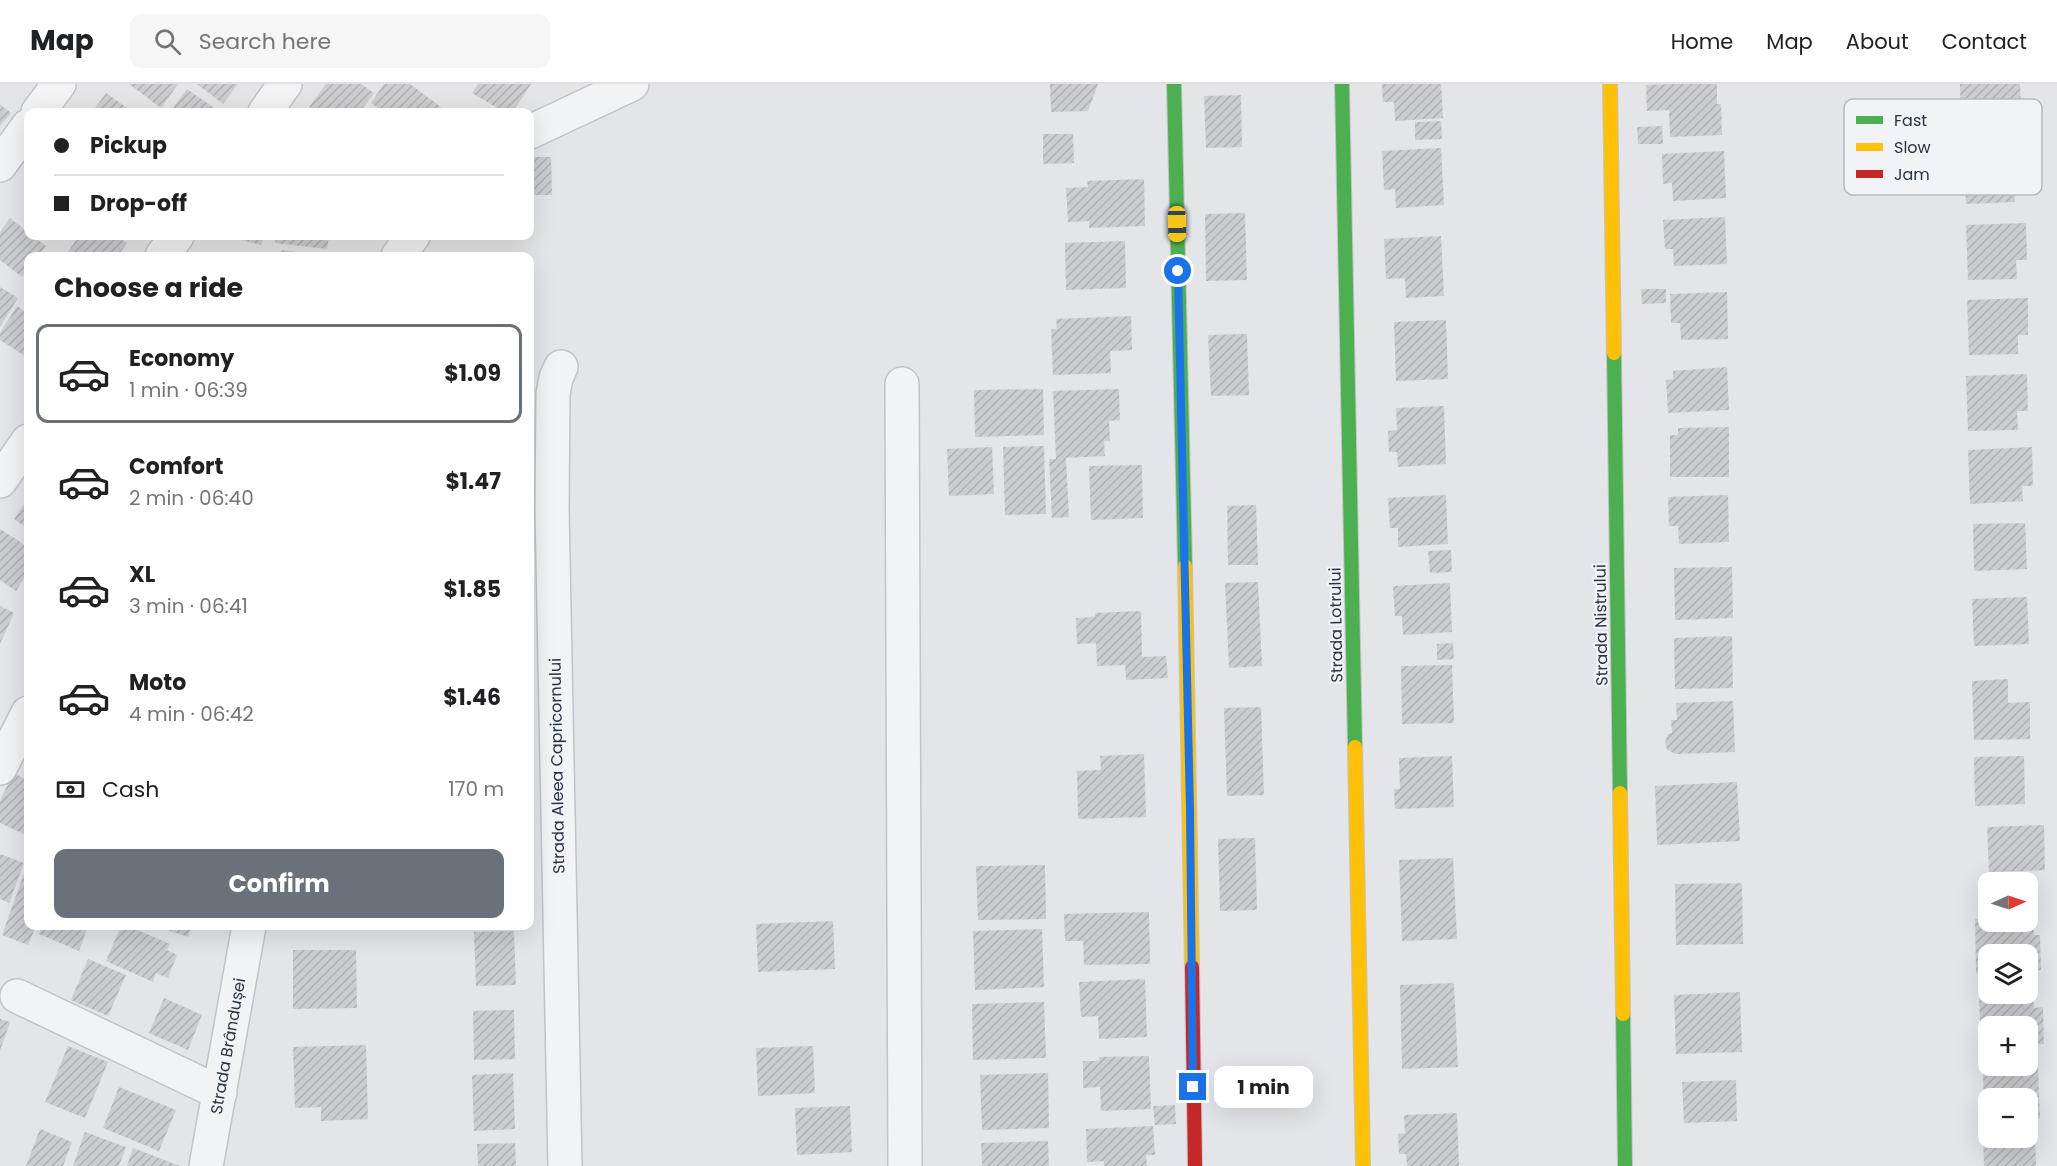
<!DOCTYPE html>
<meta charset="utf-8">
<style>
:root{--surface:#fff;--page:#f6f6f6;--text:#202124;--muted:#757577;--line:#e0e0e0;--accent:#6b717b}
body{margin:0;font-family:Poppins,sans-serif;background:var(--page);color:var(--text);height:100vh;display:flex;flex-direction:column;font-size:22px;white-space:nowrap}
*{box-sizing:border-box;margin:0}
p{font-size:20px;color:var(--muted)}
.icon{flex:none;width:33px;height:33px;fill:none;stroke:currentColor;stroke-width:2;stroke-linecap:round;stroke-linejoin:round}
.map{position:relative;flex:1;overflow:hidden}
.panel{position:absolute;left:24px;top:168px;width:510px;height:678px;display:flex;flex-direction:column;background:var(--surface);border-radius:12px;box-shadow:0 6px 24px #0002}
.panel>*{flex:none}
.banner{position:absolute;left:24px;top:24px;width:510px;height:132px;border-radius:12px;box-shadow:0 6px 24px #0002;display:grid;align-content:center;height:132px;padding:0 30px;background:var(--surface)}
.needle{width:39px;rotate:87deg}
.tools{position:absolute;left:1978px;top:788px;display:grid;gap:12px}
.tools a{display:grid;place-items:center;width:60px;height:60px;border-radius:12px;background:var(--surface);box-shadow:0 6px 24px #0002;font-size:30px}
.end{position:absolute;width:27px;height:27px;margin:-14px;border:8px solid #1a73e8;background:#fff;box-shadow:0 0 0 3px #fff}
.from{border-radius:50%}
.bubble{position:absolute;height:42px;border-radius:12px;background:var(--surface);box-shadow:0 6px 24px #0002;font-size:20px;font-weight:700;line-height:42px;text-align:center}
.car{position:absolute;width:18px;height:36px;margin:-18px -9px;border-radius:8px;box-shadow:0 0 4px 2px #0007;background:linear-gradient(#f5c518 24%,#345 0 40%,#f5c518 0 76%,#345 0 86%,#f5c518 0)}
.banner b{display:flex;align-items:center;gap:21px;height:57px;font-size:22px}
.banner b+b{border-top:2px solid var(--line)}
.banner i{width:15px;height:15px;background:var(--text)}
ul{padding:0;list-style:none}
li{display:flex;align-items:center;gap:18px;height:99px;margin:0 12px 9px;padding:0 18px;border:3px solid transparent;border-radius:12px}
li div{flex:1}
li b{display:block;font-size:22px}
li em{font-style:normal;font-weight:700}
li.active{border-color:var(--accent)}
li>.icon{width:54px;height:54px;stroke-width:1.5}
h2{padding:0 30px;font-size:27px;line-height:72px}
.pay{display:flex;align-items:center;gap:15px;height:66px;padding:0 30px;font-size:22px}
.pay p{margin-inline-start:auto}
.action{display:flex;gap:12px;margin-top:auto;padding:12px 30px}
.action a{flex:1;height:69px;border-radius:12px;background:var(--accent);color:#fff;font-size:24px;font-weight:700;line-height:69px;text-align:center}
header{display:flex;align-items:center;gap:36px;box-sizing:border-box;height:84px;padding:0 30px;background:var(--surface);border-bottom:2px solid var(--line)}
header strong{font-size:28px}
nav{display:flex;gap:33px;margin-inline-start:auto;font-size:21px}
.search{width:420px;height:54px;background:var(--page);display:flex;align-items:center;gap:15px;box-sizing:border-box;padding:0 21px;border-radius:12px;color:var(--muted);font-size:22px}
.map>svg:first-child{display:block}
</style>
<header>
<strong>Map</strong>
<div class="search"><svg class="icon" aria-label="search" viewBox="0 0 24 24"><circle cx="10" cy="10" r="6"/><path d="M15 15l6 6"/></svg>Search here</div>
<nav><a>Home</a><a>Map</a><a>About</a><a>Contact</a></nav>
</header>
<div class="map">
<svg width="2057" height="1082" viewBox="0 0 2057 1082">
<defs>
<pattern id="building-hatch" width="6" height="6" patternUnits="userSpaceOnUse" patternTransform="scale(1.5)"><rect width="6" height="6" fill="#cbcdd0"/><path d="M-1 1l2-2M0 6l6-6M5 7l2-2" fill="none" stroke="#aeb0b4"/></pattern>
</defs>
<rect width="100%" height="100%" fill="#e3e5e8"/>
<path fill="url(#building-hatch)" d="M129,0H178L161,24Z
M197,0H238L223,20Z
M326,0H361L374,9L360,28H317L309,23Z
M384,0H410L441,23L438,28H383L371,19Z
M478,0H531L513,28H504L472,9Z
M1050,0H1098L1088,27L1051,28Z
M1382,0H1441L1443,34L1395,37L1394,18H1383Z
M1669,0H1717V20H1721L1722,51L1670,53L1669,26L1647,27L1646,1Z
M1960,0H2020L2021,25H2010L2011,44L1961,45Z
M187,5L220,28H170Z
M106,9L133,28H92Z
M1241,11L1242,63L1206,64L1204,12Z
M0,20L11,29L0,42Z
M1441,37L1442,55L1415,56V38Z
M1662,42L1663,60H1638L1637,43Z
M1043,50H1073L1074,79L1043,80Z
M2025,63V99L2015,100V118L1966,120L1964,64Z
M1441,64L1444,121L1396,124L1395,105L1384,106L1382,67Z
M1724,67L1726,114L1673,117L1672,99L1663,100L1662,70Z
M530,73H551L552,111H530Z
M1144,95L1145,142L1089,144V137L1068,138L1066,104L1088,103L1087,97Z
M1245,129L1247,196L1206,197L1205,130Z
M1725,133L1727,180L1674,182L1673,165H1665L1663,136Z
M10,134L28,148V152H33L46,162L38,172H28V185L22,193L0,176V148Z
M2026,139L2027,176H2016L2017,195L1968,196L1966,141Z
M79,152H117L127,159L118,172H65Z
M225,152H264L261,161Z
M276,152H329L327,165L275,159Z
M1441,152L1444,212L1406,214L1405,194L1386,195L1384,155Z
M1125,157L1126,204L1066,206L1065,159Z
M282,166L323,171V172H281Z
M0,203L18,214L0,243Z
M1641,205H1666V219L1642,220Z
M1727,208L1728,255L1681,256L1680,239H1671L1670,210Z
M2028,214V251H2018V270L1969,271L1967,216Z
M17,222L28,230V274L0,256V249Z
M1131,232L1132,266L1110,267L1111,289L1053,291L1051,245H1057L1056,235Z
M1446,236L1448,295L1396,297L1394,238Z
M1247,250L1249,311L1211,312L1208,251Z
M1727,283L1729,326L1668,329L1666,296L1673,295V287Z
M2027,290L2028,327H2017L2018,346L1968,347L1966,292Z
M1043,305L1044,351L975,353L974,306Z
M1119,305L1120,336L1109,337L1110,357H1104L1105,372L1066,374L1069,433L1052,434L1049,375H1056L1053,307Z
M1444,322L1446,380L1398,383L1397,368H1389L1388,347L1397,346L1396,324Z
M1729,343V393H1670V351H1678V344Z
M1044,362L1046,430L1005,431L1003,363Z
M992,363L994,410L949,412L947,365Z
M2032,363L2033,402H2022L2023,417L1970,420L1968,366Z
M1142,381L1143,434L1091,436L1089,382Z
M1446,411L1448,460L1398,463V444H1390L1388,414Z
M1728,411L1729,458L1679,460L1678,442H1669L1668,413Z
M28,414V445L14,435Z
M1256,421L1258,481H1228L1227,422Z
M2025,439L2027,485L1974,487L1973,440Z
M0,445L28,463V488L16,507L0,496Z
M1451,466L1452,488L1430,489L1428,467Z
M1732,483L1733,534L1675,536L1674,484Z
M1258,498L1262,582L1229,584L1225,499Z
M1450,499L1452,548L1403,551L1402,532H1395L1393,502Z
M2027,513L2029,560L1974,562L1972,515Z
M0,522L14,529L0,560Z
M1141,527L1142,573L1166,572L1168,594L1126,596L1125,581L1097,582L1096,559L1077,560L1076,534L1095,533V529Z
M1732,552L1733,604L1675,605L1674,554Z
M1453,559L1454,575L1437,576V560Z
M1452,581L1454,639L1402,640L1401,582Z
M2008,595V619L2030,618V655L1974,656L1972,597Z
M1733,617L1735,668L1676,670L1667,666L1665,658L1668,650L1672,649L1671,636H1677L1676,619Z
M1261,623L1264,711L1227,712L1224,624Z
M1144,670L1146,733L1078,735L1077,687L1101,686L1100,672Z
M1452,672L1454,723L1395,725L1394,705H1400L1399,674Z
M2024,672L2025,720L1975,722L1974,673Z
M13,689L28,696V752L0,739V717Z
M1737,698L1740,757L1657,761L1655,702Z
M2044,741L2045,786L1989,788L1987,743Z
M1255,754L1257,826L1220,827L1218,755Z
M0,770L24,779L9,819L0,815Z
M1453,774L1457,855L1402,857L1399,776Z
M1045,781L1046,835L978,836L976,782Z
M26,784L28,785V842H36L28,861L2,851Z
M1742,799L1743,860L1676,861L1675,800Z
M1149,828L1150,880L1084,881L1083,857H1065L1064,830Z
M2033,833L2034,851H2040L2041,886L2028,887V870H1989V888L1976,889L1975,835H1989V837H2028V834Z
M833,837L835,885L758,888L756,840Z
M42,842H88L79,867L39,850Z
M121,842H128L170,860L167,866L177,871L168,894L156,889L153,898L106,877Z
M155,842H192L188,853Z
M1042,845L1044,903L975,906L973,847Z
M514,847L516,901L476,902L474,848Z
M293,866H356L357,924L293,925Z
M88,875L126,891L108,932L71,916Z
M1145,895L1147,953L1099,955L1098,932L1081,933L1079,898Z
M1454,899L1458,983L1402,985L1400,901Z
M1740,908L1742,968L1676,970L1674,911Z
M2033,910L2034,924L2043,923L2044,960L2028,961V942H1989V962L1981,963L1979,911Z
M164,914L202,931L188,966L149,949Z
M1044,918L1046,974L973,976L972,920Z
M514,926L515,975L474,976L473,927Z
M0,935L10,938L0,967Z
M366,961L368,1035L321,1037V1023L295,1024L293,963Z
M68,962L108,978L85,1034L45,1018Z
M813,962L815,1009L758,1012L756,964Z
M1149,972L1151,1025L1101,1027L1100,1003L1083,1004V977H1099V973Z
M2038,983L2040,1034H2028V1014H1989V1035H1984L1983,985Z
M513,989L515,1045L474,1047L472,991Z
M1048,989L1049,1044L982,1046L980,991Z
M1736,996L1737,1037L1684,1039L1682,998Z
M119,1003L176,1026L159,1067L103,1044Z
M1175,1021L1176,1040L1155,1041L1153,1022Z
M850,1022L852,1068L797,1071L795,1024Z
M1457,1029L1459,1082H1407L1406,1070H1399L1398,1050L1405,1049L1404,1031Z
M1153,1042L1155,1071H1146L1147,1082H1104V1077L1087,1078L1086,1045Z
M40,1045L72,1058L63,1082H26Z
M85,1048L126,1063L119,1082H73Z
M2035,1052L2036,1082H1984L1983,1053Z
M1048,1057L1049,1082H982L981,1059Z
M515,1059L516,1082H478L477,1060Z
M133,1064L180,1082H127Z"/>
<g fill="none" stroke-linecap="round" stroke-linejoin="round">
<defs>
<path id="street" d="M38,28L59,0
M265,28L285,0
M530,48L632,0
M0,81L28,42
M162,172L177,152
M398,172L413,152
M561,283L556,294L553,310L552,425L565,1082
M902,300L905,1082
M0,397L28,357
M0,684L28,629
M17,912L220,1009
M206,1082L249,842"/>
<path id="fast" d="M1174,0L1185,482
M1342,0L1355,663
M1614,269L1620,709
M1623,930L1625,1082"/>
<path id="slow" d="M1610,0L1614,269
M1185,482L1192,883
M1355,663L1363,1082
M1620,709L1623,930"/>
<path id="jam" d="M1192,883L1195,1082"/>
</defs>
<use href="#street" stroke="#c1c3c6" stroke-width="36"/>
<use href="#fast" stroke="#c1c3c6" stroke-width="16"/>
<use href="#slow" stroke="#c1c3c6" stroke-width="16"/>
<use href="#jam" stroke="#c1c3c6" stroke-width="16"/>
<use href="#street" stroke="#f2f3f5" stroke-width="33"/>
<use href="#fast" stroke="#4caf50" stroke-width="14"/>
<use href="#slow" stroke="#ffc107" stroke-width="14"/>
<use href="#jam" stroke="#c62828" stroke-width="14"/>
</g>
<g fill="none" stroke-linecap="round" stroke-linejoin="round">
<path stroke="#1a73e8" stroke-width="8" d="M1178,187L1190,725L1193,1003"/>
</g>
<g text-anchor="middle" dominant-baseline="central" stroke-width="4.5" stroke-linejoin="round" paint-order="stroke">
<g font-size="16" fill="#2b3240" stroke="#f1f3f7">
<text transform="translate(1336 541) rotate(-91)">Strada Lotrului</text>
<text transform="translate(1601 541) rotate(-91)">Strada Nistrului</text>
<text transform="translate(557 682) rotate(-91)">Strada Aleea Capricornului</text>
<text transform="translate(228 962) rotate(-80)">Strada Brândușei</text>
</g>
</g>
<rect x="1844" y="15" width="198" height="96" rx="9" fill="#f1f3f7" stroke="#b6b9c0" stroke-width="1.5"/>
<rect x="1856" y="32" width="27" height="8" fill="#4caf50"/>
<rect x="1856" y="59" width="27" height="8" fill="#ffc107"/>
<rect x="1856" y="86" width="27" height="8" fill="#c62828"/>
<g font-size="16" fill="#2b3240">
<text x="1894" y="42">Fast</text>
<text x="1894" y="69">Slow</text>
<text x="1894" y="96">Jam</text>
</g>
</svg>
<div class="tools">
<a><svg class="needle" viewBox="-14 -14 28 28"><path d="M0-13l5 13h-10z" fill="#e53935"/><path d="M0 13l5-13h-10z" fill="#757577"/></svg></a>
<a><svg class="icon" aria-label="layers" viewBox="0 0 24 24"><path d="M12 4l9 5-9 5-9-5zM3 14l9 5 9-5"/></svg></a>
<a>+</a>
<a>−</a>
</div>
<i class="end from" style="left:1178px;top:187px"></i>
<i class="end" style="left:1193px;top:1003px"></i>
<div class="bubble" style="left:1214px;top:982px;width:99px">1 min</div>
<i class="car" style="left:1177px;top:140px;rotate:179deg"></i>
<div class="banner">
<b><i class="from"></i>Pickup</b>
<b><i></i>Drop-off</b>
</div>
<section class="panel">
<h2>Choose a ride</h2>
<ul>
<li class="active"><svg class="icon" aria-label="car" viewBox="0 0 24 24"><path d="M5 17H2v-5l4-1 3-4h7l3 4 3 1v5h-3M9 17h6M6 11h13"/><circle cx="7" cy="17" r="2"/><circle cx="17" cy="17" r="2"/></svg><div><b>Economy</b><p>1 min · 06:39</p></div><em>$1.09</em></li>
<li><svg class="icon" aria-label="car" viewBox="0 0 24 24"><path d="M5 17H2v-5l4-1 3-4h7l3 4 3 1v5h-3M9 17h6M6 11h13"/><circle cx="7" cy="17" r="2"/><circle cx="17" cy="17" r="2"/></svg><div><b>Comfort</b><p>2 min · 06:40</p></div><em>$1.47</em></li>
<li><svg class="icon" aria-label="car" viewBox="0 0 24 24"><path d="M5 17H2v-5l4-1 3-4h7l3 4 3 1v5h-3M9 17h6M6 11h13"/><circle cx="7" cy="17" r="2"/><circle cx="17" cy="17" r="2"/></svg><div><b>XL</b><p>3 min · 06:41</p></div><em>$1.85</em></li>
<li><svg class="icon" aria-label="car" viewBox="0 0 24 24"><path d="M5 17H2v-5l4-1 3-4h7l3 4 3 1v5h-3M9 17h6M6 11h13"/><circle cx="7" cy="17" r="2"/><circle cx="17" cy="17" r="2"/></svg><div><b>Moto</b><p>4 min · 06:42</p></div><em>$1.46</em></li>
</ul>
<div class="pay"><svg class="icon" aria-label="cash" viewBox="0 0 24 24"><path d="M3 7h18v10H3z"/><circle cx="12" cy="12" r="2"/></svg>Cash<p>170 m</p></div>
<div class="action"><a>Confirm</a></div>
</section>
</div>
